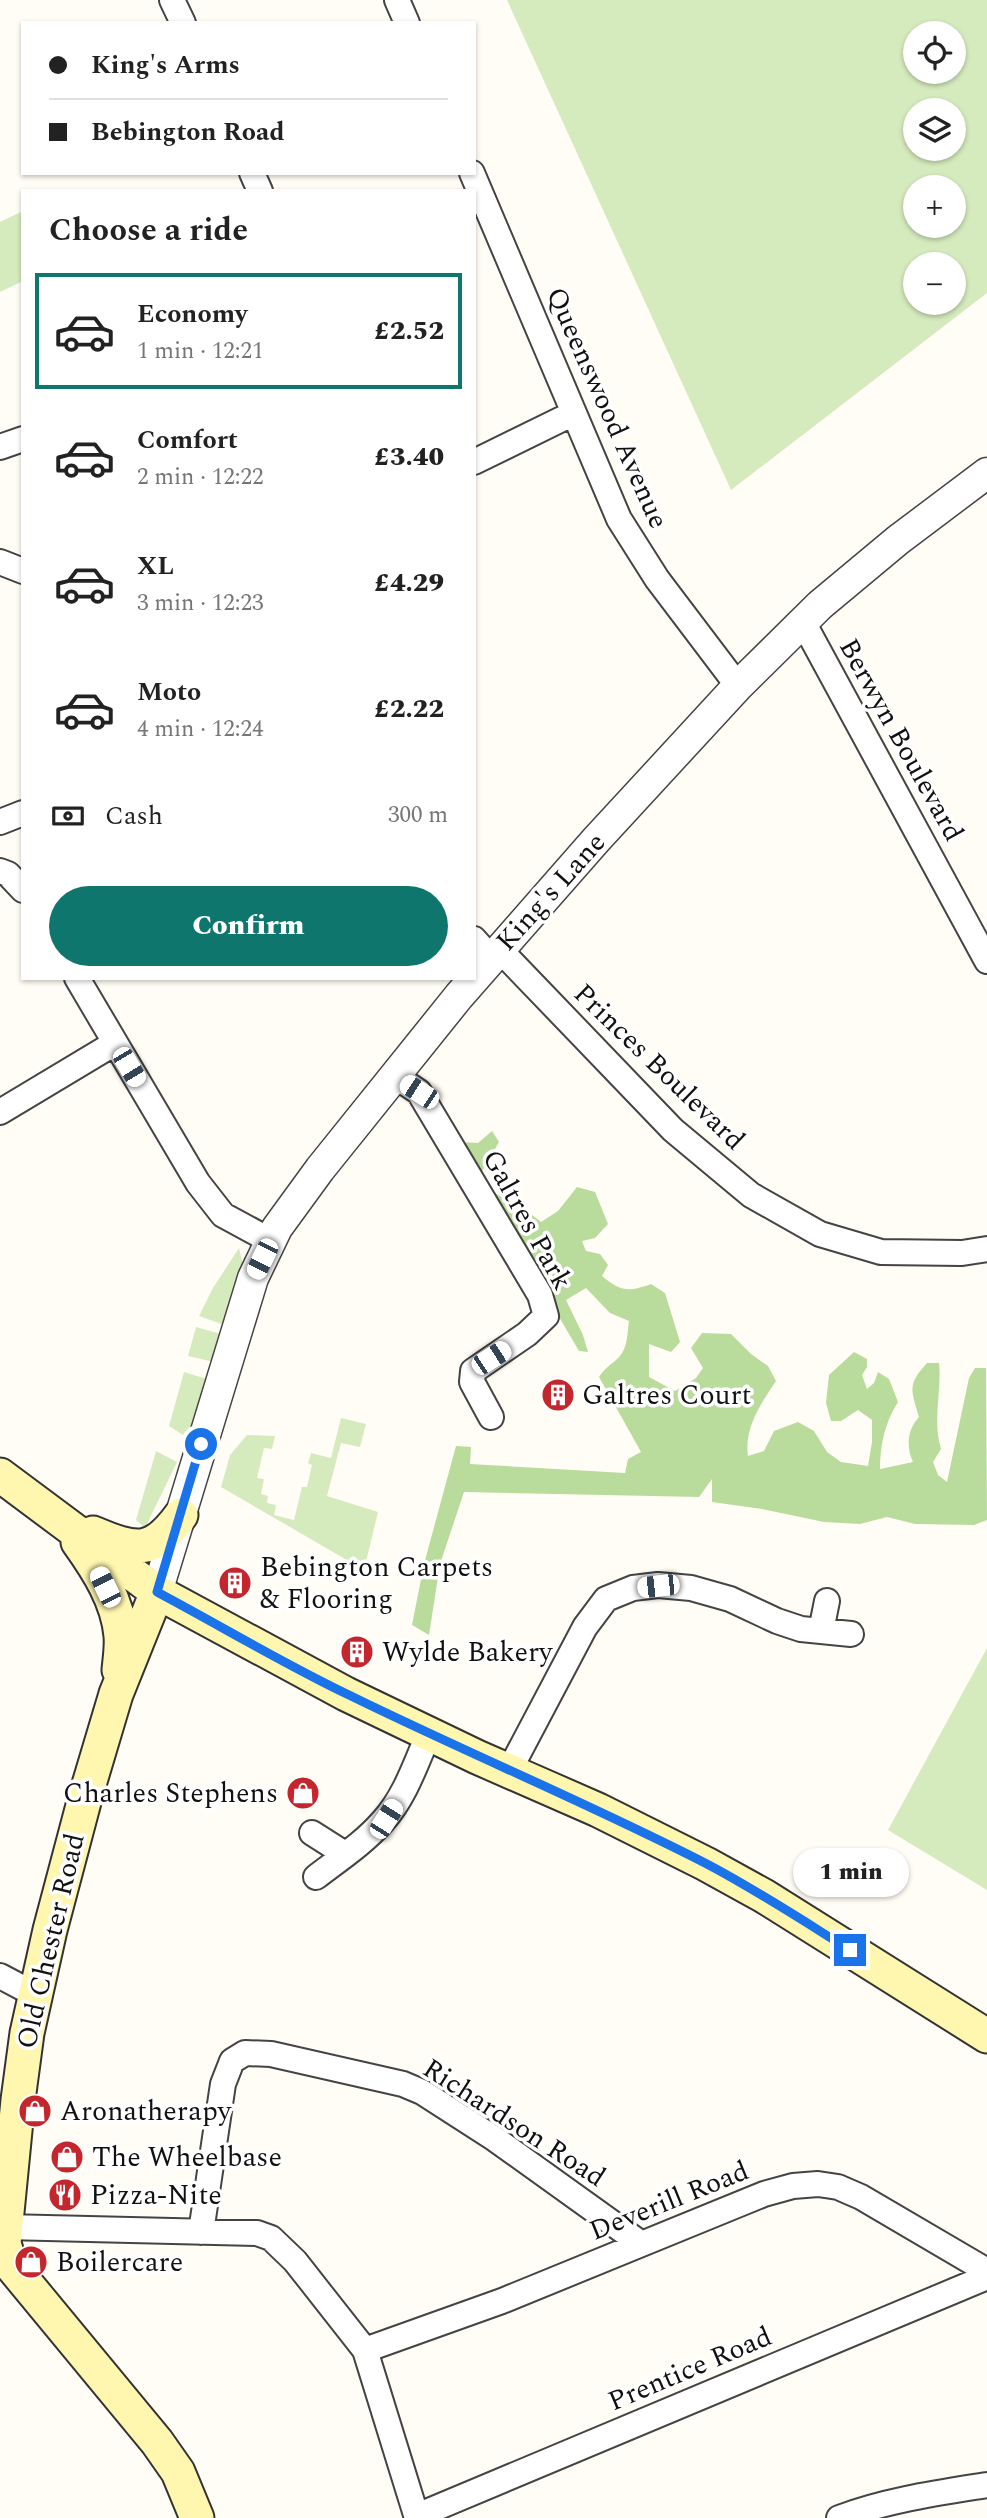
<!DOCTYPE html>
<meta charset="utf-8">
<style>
:root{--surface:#fff;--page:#f2f2f2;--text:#222;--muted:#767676;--line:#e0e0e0;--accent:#0f766e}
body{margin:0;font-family:Spectral,serif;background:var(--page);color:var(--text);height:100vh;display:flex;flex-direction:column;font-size:26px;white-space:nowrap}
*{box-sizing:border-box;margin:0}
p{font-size:23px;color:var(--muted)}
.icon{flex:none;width:38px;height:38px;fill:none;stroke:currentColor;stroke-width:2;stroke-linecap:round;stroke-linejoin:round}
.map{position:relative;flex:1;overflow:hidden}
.drawer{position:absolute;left:21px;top:189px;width:455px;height:791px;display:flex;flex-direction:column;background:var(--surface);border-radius:0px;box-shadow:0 2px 5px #0004}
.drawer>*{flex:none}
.banner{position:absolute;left:21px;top:21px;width:455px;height:154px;border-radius:0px;box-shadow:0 2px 5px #0004;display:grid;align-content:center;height:154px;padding:0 28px;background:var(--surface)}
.buttons{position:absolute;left:903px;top:21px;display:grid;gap:14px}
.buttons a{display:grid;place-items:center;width:63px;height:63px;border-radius:50%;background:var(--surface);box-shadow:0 2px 5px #0004;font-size:35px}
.end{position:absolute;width:32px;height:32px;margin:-16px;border:9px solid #1a73e8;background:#fff;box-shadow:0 0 0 4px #fff}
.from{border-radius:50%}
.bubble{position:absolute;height:49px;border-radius:24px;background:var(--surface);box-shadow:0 2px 5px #0004;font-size:23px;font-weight:800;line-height:49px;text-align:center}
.car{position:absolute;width:21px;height:42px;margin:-21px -10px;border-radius:9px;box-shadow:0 0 5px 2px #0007;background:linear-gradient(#fff 24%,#345 0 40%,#fff 0 76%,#345 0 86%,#fff 0)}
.banner b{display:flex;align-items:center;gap:24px;height:66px;font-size:26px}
.banner b+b{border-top:2px solid var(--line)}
.banner i{width:18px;height:18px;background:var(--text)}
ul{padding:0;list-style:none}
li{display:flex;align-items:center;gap:21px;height:116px;margin:0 14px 10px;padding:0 14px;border:4px solid transparent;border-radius:0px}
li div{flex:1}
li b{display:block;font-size:26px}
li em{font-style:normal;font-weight:800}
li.active{border-color:var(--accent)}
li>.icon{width:63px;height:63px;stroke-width:1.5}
h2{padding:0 28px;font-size:32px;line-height:84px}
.pay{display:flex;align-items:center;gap:18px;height:77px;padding:0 28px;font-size:26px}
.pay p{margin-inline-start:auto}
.button{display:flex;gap:14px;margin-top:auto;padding:14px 28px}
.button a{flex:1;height:80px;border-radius:42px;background:var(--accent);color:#fff;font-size:28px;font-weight:800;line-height:80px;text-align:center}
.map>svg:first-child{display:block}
</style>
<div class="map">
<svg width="987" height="2518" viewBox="0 0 987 2518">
<rect width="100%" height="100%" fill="#fffdf5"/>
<path fill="#d5ebbd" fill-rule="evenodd" d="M507,0H987V293L731,490ZM915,33H954V72H915ZM954,110V149H915V110ZM954,187V226H915V187ZM954,264V303H915V264Z
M23,211V281L0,292V222Z
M239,1248L243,1265L227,1326L199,1316L213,1288Z
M196,1327L221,1334L214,1362L188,1356Z
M184,1372L207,1379L189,1430L183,1435L169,1426Z
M341,1418L366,1424L360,1447L341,1443L327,1496L378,1512L364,1570L221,1487L230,1455L247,1435L275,1436L272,1449L264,1448L257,1478L264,1479L261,1494L268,1496L267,1503L276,1505L274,1515L294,1520L302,1487H307L312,1465L308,1463L311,1453L331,1458Z
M156,1451L177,1462L145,1528L136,1520Z
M987,1648V1890L888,1830Z"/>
<path fill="#b9dc9c" d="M492,1131L499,1142L481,1173L491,1191L527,1211L541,1222L558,1211L577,1187L595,1192L608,1224L595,1238L582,1241L586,1251L600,1254L608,1265L602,1276C621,1292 629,1292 651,1284L665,1293L680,1342L671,1352L649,1344V1377L675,1391L696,1378L703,1368L691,1348L702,1333L731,1334L751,1354L768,1366L776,1381C761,1404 744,1427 748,1456L764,1451L774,1431L798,1422L814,1431L827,1452L841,1462L868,1466L872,1442V1420L858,1410L841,1421H831L826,1403L829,1375L854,1352L867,1359V1367L862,1375L867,1389L874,1383L878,1372L889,1379L898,1402C885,1422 880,1445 880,1469L913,1462C906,1447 907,1430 919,1417C911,1390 907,1385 927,1363H939C942,1392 932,1420 941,1449L933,1462L938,1475L947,1482L969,1378L975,1368H986L987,1520L974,1525L915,1524L887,1517L860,1524L824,1522L762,1509L712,1502V1479L699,1497L464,1492L440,1564L429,1635L412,1625L424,1564L456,1446L471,1447L470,1464L625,1473L628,1459L641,1452L599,1377C604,1369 609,1366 616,1360C628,1350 627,1335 629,1321L610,1313L586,1288L566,1300L583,1335L588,1352L579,1351L462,1152L461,1142L478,1143Z"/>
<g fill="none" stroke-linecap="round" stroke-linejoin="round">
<defs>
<path id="minor" d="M172,0L183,23
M397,0L407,23
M252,173L260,191
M472,173L619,519L657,579L738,686
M0,447L23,439
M474,462L574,413
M0,562L23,571
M803,622L987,961
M0,822L23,813
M0,871L8,874L23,890
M474,939L492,959
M500,950L673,1130L751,1195L820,1234L881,1252L962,1253L987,1249
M77,978L198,1183L223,1215L271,1241
M395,1076L419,1092L540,1295L546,1316L527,1334L473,1371L472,1382L491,1417
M0,1112L115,1043
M821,1631L827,1601
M509,1771L585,1627L606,1599L633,1588L658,1585L691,1588L730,1599L777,1621L801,1629L851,1634
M312,1833L345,1854
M316,1877C338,1860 364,1843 383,1821C405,1797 416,1763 429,1733
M0,1976L36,1995
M5,2227L257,2233L271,2238L295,2261L365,2350L417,2518
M201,2232L223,2084L232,2061L245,2053L271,2054L403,2084L422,2092L495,2139L640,2243
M365,2350L502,2301L764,2194L793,2186L818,2184L838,2187L861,2197L987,2271
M417,2516L987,2277
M839,2518C887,2500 937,2493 987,2485"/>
<path id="tertiary" d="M157,1592L253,1278L277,1228L320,1169L459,996L596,840L738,686L820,605L898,540L987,473"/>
<path id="secondary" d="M0,1475L157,1592L346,1694L477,1757L598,1810L706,1864L764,1896L987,2036
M93,1533C136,1551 152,1555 181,1515
M78,1542C98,1570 118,1601 121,1636C122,1647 120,1659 119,1670
M157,1592L116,1694L85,1798L50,1930L27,2033L18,2100L4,2243L10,2264L157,2442L178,2472L197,2518"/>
</defs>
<use href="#minor" stroke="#444" stroke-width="28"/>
<use href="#tertiary" stroke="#444" stroke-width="33"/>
<use href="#secondary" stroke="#333" stroke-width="37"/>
<use href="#minor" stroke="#fff" stroke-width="24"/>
<use href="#tertiary" stroke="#fff" stroke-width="30"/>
<use href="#secondary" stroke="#fff6b0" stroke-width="33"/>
</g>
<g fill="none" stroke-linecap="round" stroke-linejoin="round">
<path stroke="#1a73e8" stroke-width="9" d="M201,1444L157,1592C221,1626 284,1664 349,1695C467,1753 588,1803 705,1863C755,1889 802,1920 850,1950"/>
</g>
<defs>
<symbol id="building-disc" viewBox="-11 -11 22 22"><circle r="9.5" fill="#c4262e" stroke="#fff"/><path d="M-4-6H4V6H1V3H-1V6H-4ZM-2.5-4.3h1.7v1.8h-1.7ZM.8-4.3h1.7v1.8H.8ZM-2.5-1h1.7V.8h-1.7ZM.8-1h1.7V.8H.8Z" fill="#fff"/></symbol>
<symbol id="shop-disc" viewBox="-11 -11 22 22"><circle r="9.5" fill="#c4262e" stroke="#fff"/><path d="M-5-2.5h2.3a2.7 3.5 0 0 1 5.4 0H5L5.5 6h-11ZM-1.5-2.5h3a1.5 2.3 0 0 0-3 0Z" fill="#fff"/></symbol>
<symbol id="restaurant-disc" viewBox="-11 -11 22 22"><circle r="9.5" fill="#c4262e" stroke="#fff"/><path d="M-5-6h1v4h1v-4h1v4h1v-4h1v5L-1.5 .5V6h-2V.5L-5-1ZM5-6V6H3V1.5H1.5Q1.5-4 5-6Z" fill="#fff"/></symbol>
</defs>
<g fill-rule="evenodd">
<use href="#building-disc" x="539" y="1376" width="38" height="38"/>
<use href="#building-disc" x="216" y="1564" width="38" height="38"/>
<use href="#building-disc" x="338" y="1633" width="38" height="38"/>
<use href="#shop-disc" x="284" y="1774" width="38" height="38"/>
<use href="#shop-disc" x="16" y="2092" width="38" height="38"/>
<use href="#shop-disc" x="48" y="2138" width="38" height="38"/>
<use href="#restaurant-disc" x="46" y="2176" width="38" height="38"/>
<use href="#shop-disc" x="12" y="2243" width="38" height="38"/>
</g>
<g text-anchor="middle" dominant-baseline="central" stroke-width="7" stroke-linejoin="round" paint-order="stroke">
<g font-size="28" fill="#111" stroke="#fff">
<text transform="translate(607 408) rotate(66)">Queenswood Avenue</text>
<text transform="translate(901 740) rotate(61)">Berwyn Boulevard</text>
<text transform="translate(551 892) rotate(-48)">King's Lane</text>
<text transform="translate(659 1067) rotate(44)">Princes Boulevard</text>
<text transform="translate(527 1220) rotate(61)">Galtres Park</text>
<text transform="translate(51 1941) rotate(-77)">Old Chester Road</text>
<text transform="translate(514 2123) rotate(33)">Richardson Road</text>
<text transform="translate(669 2201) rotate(-22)">Deverill Road</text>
<text transform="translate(690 2369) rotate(-23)">Prentice Road</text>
</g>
<g font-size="28" fill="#111" stroke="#fff" text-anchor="start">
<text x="582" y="1395">Galtres Court</text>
<text x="260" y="1567">Bebington Carpets<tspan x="260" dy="32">&amp; Flooring</tspan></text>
<text x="382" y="1652">Wylde Bakery</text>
<text x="278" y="1793" text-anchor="end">Charles Stephens</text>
<text x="60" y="2111">Aronatherapy</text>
<text x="92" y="2157">The Wheelbase</text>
<text x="90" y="2195">Pizza-Nite</text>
<text x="56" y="2262">Boilercare</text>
</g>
</g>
</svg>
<div class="buttons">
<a><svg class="icon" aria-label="locate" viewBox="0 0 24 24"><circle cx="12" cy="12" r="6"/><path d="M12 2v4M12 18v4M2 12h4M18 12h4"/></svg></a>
<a><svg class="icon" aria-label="layers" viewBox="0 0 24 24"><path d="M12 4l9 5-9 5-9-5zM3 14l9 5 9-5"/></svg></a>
<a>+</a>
<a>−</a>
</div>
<i class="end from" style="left:201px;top:1444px"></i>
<i class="end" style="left:850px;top:1950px"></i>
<div class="bubble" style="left:793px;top:1848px;width:116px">1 min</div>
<i class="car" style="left:129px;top:1067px;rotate:149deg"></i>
<i class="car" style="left:419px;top:1092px;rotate:303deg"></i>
<i class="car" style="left:262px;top:1259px;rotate:206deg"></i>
<i class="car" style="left:491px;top:1358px;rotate:57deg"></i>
<i class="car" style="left:658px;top:1586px;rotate:264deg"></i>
<i class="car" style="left:105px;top:1587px;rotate:334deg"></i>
<i class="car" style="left:386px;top:1819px;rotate:32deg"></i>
<div class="banner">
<b><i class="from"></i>King's Arms</b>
<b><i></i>Bebington Road</b>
</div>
<section class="drawer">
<h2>Choose a ride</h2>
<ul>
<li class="active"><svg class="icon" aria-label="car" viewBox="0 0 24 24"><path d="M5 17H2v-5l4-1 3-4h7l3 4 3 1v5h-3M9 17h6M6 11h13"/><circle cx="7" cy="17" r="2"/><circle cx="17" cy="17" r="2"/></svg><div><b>Economy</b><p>1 min · 12:21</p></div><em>£2.52</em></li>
<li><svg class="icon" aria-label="car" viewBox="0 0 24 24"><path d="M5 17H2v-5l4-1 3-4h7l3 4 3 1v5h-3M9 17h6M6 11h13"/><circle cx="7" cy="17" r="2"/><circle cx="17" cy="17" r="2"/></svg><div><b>Comfort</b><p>2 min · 12:22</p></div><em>£3.40</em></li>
<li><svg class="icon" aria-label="car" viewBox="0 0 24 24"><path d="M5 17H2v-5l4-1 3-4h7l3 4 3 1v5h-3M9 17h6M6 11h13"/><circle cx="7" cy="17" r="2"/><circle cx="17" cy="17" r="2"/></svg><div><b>XL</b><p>3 min · 12:23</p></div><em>£4.29</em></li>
<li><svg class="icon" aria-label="car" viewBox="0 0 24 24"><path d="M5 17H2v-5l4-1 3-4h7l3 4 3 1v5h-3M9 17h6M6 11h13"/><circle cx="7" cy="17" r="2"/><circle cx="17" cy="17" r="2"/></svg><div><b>Moto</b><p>4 min · 12:24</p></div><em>£2.22</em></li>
</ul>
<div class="pay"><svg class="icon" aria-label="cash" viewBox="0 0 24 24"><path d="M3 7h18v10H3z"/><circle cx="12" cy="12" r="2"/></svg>Cash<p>300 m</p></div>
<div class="button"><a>Confirm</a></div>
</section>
</div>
